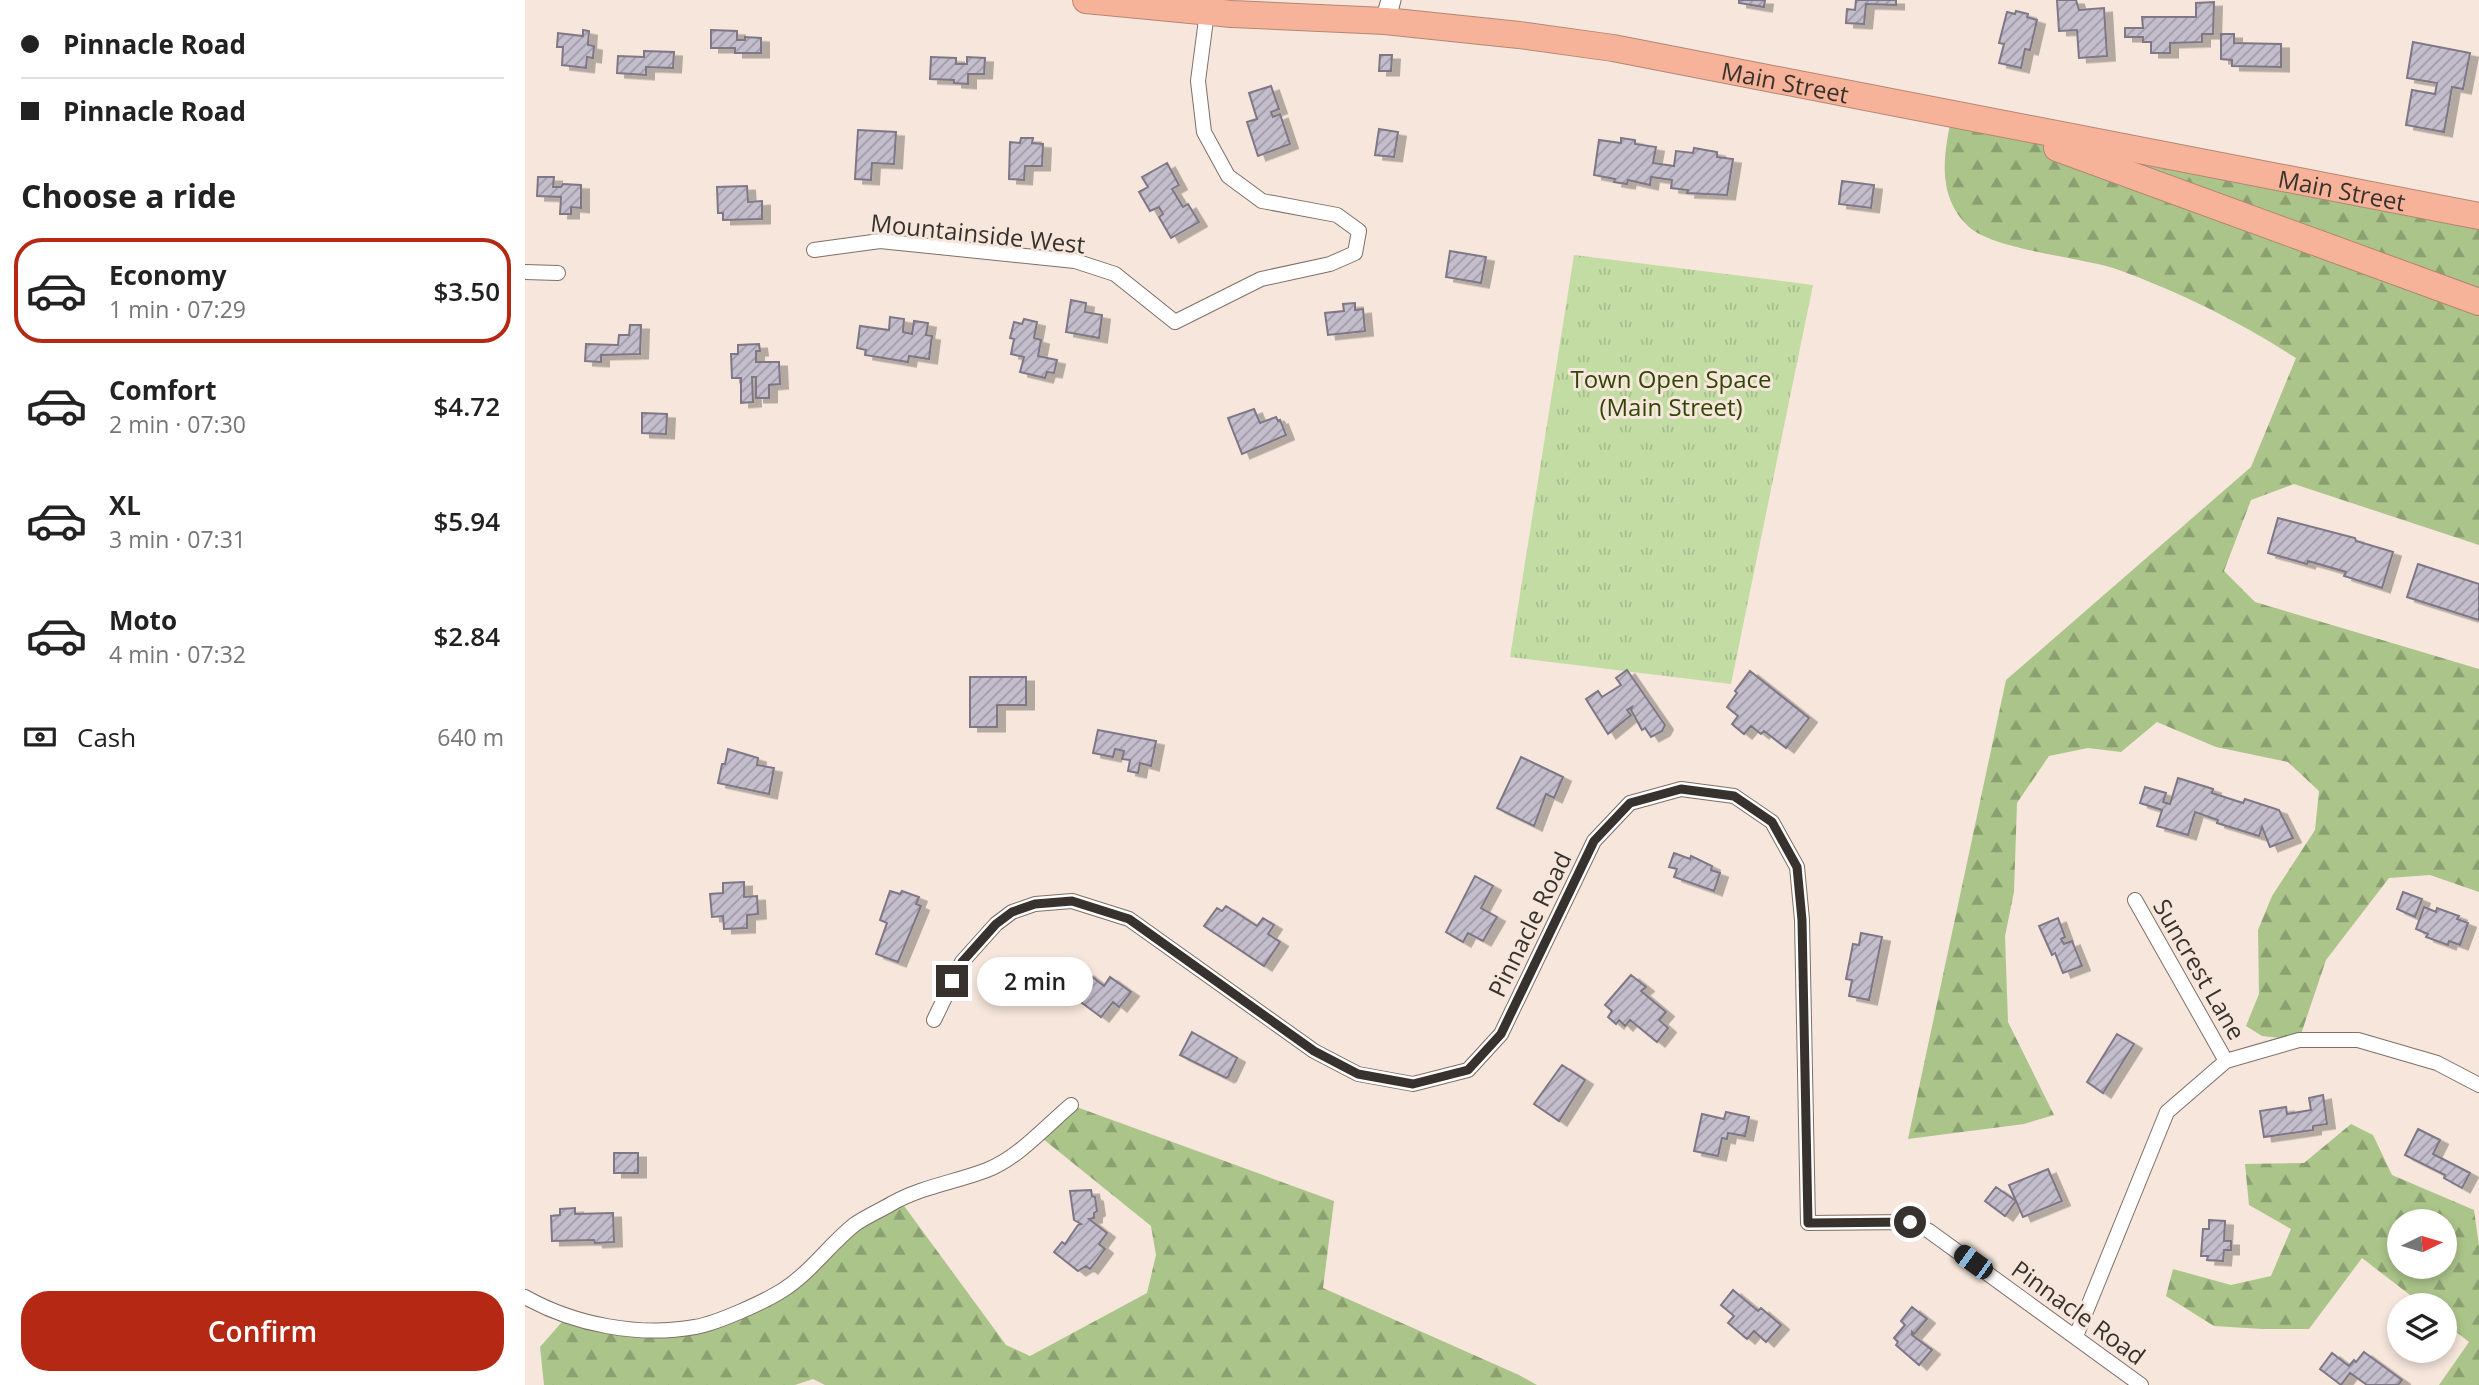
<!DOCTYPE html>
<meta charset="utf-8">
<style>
:root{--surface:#fff;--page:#f6f6f6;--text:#222;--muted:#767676;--line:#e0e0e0;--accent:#b52813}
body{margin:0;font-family:"Open Sans",sans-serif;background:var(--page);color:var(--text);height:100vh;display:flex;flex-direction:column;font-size:26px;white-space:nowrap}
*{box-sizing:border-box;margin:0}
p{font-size:23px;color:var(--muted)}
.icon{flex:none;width:38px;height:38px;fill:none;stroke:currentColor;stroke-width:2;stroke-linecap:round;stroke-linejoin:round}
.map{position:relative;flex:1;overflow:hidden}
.sheet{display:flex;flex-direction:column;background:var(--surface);width:525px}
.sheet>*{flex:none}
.hud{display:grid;align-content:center;height:154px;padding:0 21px;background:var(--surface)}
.needle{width:46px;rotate:85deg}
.controls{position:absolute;left:1862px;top:1209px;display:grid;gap:14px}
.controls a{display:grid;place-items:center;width:70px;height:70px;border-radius:50%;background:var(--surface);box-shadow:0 4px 10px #0003;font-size:35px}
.end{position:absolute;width:32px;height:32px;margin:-16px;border:9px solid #38322e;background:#fff;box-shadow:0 0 0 4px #fff}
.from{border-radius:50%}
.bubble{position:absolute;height:49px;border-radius:24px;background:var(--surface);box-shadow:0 4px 10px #0003;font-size:23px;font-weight:600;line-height:49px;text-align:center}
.car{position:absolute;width:21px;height:42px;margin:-21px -10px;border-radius:9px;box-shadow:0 0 5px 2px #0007;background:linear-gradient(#222 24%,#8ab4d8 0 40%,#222 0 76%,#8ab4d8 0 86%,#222 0)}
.hud b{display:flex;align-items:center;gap:24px;height:66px;font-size:26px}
.hud b+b{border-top:2px solid var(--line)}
.hud i{width:18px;height:18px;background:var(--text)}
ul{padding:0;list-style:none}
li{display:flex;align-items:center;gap:21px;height:105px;margin:0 14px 10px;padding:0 7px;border:4px solid transparent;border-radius:28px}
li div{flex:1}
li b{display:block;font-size:26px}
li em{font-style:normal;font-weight:600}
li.current{border-color:var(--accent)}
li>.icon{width:63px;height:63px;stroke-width:1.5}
h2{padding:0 21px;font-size:32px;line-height:84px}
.pay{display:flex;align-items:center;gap:18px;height:77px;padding:0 21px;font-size:26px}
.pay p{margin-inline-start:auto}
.button{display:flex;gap:14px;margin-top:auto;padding:14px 21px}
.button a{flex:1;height:80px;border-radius:28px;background:var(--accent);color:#fff;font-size:28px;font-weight:600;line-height:80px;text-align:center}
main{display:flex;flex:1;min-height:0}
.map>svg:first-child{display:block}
</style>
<main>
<section class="sheet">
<div class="hud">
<b><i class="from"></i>Pinnacle Road</b>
<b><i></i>Pinnacle Road</b>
</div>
<h2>Choose a ride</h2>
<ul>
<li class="current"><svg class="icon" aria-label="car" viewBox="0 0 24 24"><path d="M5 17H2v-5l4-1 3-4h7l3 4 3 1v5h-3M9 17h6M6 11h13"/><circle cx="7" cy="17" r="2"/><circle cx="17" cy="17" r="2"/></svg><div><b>Economy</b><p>1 min · 07:29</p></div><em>$3.50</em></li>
<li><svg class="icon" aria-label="car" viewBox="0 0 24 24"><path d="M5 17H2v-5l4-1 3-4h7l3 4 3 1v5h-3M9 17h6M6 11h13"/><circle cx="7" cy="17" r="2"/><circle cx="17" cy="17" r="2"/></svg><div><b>Comfort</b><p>2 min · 07:30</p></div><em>$4.72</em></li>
<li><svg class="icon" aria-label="car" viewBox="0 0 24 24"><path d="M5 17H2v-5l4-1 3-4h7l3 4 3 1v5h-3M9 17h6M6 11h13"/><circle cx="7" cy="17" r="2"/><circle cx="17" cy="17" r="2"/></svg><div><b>XL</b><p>3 min · 07:31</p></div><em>$5.94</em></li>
<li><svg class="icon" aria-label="car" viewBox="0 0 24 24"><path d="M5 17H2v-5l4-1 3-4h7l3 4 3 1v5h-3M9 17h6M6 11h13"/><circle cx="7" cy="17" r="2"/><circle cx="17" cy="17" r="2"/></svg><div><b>Moto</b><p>4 min · 07:32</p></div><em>$2.84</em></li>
</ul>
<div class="pay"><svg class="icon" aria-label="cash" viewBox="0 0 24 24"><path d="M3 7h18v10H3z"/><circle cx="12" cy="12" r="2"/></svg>Cash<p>640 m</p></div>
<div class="button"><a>Confirm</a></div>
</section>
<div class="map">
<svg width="1954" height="1385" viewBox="0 0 1954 1385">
<defs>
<pattern id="grass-tufts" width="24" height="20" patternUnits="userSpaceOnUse" patternTransform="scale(1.75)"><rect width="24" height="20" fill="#c2dca4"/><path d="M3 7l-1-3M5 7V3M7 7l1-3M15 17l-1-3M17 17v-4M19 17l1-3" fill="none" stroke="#a7bd8e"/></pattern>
<pattern id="forest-firs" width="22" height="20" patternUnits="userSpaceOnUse" patternTransform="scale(1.75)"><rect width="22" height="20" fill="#aac489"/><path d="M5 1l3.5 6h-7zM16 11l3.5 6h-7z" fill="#8ba070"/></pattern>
<pattern id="building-hatch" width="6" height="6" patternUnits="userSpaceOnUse" patternTransform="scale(1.75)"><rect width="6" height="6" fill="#c4bdcc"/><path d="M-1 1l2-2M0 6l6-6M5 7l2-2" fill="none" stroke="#a09aa6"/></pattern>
<filter id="shadow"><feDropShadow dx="8" dy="4.5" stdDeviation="0" flood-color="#0004"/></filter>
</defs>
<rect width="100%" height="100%" fill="#f6e6db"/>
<path fill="url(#grass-tufts)" d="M1049,255L1288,285L1206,684L985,657Z"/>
<path fill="url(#forest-firs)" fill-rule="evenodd" d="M1427,115L1954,216V545L1769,484L1726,500L1699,571L1730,602L1954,669V892L1905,875L1864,878L1801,960L1774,1040L1737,1036L1721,1026L1734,994L1733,930L1747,896L1790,830L1794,791L1763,762L1691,747L1632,722L1596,752L1563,748L1524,756L1492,803L1489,892L1480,936L1483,1022L1529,1115L1499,1124L1383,1139L1481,680L1726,467L1771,358C1715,322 1657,293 1594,270C1558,257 1465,250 1442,225C1411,194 1419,153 1427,115Z
M546,1105L809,1201L798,1288L994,1375L1012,1385H300L288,1379L270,1385H19L15,1347L43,1315L108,1331L171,1327L231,1305L329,1225L374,1199L481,1345L505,1356L622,1293L631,1255L626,1226L512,1134Z
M1826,1124L1848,1135L1867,1175L1949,1210L1954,1246V1385H1914L1944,1342L1920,1323V1306L1898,1305L1837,1258L1784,1329H1737L1689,1326L1641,1296L1648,1269L1706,1285L1746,1276L1766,1229L1724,1205L1720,1164L1779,1163ZM1874,1222H1920V1267H1874Z"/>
<path fill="url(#building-hatch)" stroke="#7e7786" stroke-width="2" filter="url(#shadow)" d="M1214,0H1240L1239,7L1214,3Z
M1331,0H1371V5L1341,4L1339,24L1321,23L1322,9L1330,10Z
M1532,0H1551L1554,10L1579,8L1582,56L1554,58L1552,30L1534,31Z
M1689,2L1688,34H1677V42L1645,43V53H1626V42H1618V37H1600V28H1618L1617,17H1671V3Z
M1491,11L1503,14L1502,17L1512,20L1505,50L1500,49L1496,68L1474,63L1479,44L1474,43L1482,12L1490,14Z
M58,30L64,31L63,45L69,46L68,58L62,57L61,68L37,65L38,47H32L33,33L58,36Z
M186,30L212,31V40H220V37L236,38V53H210V48H186Z
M1696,34H1709V43L1756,44V67L1707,66V60L1696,59Z
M1888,42L1945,53L1938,89L1927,87L1919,132L1881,125L1887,90L1910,94L1912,83L1882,78Z
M119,51L149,52L148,68L121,67V75L92,73L93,56L119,57Z
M855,55H867L866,71H854Z
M406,57L431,58V64H442V57L460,58L459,74H443V84L429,83V80L405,79Z
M746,86L754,109L746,112L748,117L755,114L765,144L733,156L722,122L732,119L724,93Z
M854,129L873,132L869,157L850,155Z
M333,130L371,132L369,164L347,163L346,180L330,179Z
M496,138H508L507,143L518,144L517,166H500L499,180L484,179L485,142L495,143Z
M1096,138L1110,140V144L1131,147L1128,163L1149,166L1151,151L1168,153L1169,148L1192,152V157L1208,159L1202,195L1162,193L1163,190L1146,188L1147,180L1126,177L1125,185L1103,180L1102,184L1089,182L1090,179L1069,175L1074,140L1096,143Z
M642,163L654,185L647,189L658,207L663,204L674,222L646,238L634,217L638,214L634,207L625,211L614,192L623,187L617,177Z
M13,177H29L28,187H36L38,184L56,185V208L46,207V214H35L36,197L12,196Z
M1317,181L1349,185L1346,208L1314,204Z
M222,186L223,202L237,201V219L198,220V213H193L192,187Z
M925,251L961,257L956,283L921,277Z
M546,300L561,303L560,312L577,315L574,338L541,332Z
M830,303V310L838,309L840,331L803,335L800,313L819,311L818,304Z
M365,317L379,319L378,332L387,334L389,321L403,323L401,335L407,336L404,359L384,356L383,362L340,355L341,350L332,348L335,326L364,330Z
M499,319L512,322L509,338L516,340L513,356L532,360L529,373L522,372L520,378L495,372L499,357L486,354L489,339L485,338L489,322L497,324Z
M105,325H116L115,354L76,355V362L60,361L61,344L93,345L94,335H104Z
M234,344L235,351H231V362H254L255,384L244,385V398H231V377H227L228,402L216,403V378H207L206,354H213V345Z
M729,409L735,423L751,417L753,421L755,420L761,435L717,454L703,418Z
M117,413L142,414L141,434L117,433Z
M1753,518L1830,538L1831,541L1868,552L1857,588L1819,576L1821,572L1783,561L1782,564L1743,553Z
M1893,564L1954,584V620L1882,597Z
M1102,670L1140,725L1137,731L1126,737L1120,728L1117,730L1106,710L1107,707L1102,710L1106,715L1083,734L1061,699L1073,691L1077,697L1096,685L1091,678Z
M1225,671L1284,718L1261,748L1239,731L1236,734L1226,726L1219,734L1207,724L1213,716L1202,707L1212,693L1210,691Z
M445,677H501V705H472V727H445Z
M573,730L631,741L626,766L615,763L613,773L603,771L605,760L597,759L599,751L590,749L588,757L568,753Z
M203,749L233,758L232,765L249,768L244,794L193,783L197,764H200Z
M996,757L1038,777L1029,798L1021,794L1009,826L972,808Z
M1653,778L1688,789L1687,793L1718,803L1720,799L1754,810L1768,838L1745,847L1737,827L1734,836L1692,823L1693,820L1670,812L1663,835L1632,826L1637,810L1615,803L1620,787L1641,793L1638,802L1645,804Z
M1149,853L1165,859L1166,856L1187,866L1186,870L1195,873L1189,891L1149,877L1152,869L1144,867Z
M950,876L968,886L956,908L972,917L958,941L943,933L938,942L921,932Z
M219,882V897L232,896L233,914L222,915V928L199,929L198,916L187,917L185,894L198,893V883Z
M365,891L375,894L377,891L394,897L391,904L396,906L373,962L351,954L362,923L355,920Z
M1878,892L1897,899L1890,917L1872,909Z
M701,906L732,926L738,918L749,925L743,934L755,942L739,966L679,926L692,908L697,911Z
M1899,907L1911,912L1912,908L1934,916L1932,919L1943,923L1935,945L1924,941L1923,945L1901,937L1903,934L1891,929Z
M1533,918L1540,937L1536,939L1539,944L1547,941L1557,966L1538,973L1530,953L1527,955L1514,926Z
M1336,933L1357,937L1344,1000L1324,996L1327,980L1321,979L1328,944L1334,945Z
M561,972L579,986L585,977L606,992L594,1007L588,1002L576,1017L545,994Z
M1106,975L1121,987L1116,991L1141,1012L1134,1020L1143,1028L1132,1042L1105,1020L1100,1026L1094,1020L1091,1024L1083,1017L1087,1011L1080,1005Z
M667,1032L712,1058L703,1077L701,1078L655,1055Z
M1592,1034L1609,1044L1578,1093L1562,1082Z
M1037,1065L1060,1080L1034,1121L1009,1104Z
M1798,1095L1802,1124L1788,1126V1130L1739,1137L1735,1111L1761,1107L1762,1114L1786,1110L1784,1098Z
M1201,1112L1224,1117L1220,1136L1203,1133L1202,1139L1197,1138L1193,1156L1169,1151L1177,1114L1199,1119Z
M1893,1129L1915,1140L1908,1154L1945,1173L1937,1188L1919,1178L1920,1175L1880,1155Z
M89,1153H113V1173H89Z
M1523,1169L1537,1201L1498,1217L1491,1201L1480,1216L1460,1201L1471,1187L1491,1201L1484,1185Z
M566,1190L567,1196L570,1197L572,1211L569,1213V1218L564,1219L582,1233L574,1244L580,1249L565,1269L561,1266L553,1271L529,1252L537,1242L540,1244L553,1225L556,1224L549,1220L545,1191Z
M50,1208V1214L88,1213L89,1242L70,1243L69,1240L27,1241L26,1216L35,1215V1209Z
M1684,1220L1700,1221L1699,1241H1706V1250H1699L1698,1261L1682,1260L1683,1256H1676L1678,1229H1684Z
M1208,1290L1233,1311L1236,1308L1256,1325L1241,1342L1229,1331L1222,1339L1203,1323L1209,1316L1196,1305Z
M1387,1307L1402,1319L1389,1334L1387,1332V1335L1407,1350L1394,1365L1371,1345L1373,1342L1369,1338L1380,1325L1376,1321Z
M1839,1352L1877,1380L1873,1385H1842L1825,1373L1816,1385L1795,1369L1807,1353L1824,1366L1829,1360L1831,1362Z"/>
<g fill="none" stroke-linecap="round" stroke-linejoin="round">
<defs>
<path id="street" d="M289,250L355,241L550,261L590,274L650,322L736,279L805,264L830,253L834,231L812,215L737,201L703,176L679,132L673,81L682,12
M0,272L33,273
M1610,900L1701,1061
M409,1020L437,962L471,924L487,912L510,904L547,901L604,919L789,1051L833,1074L888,1084L943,1070L976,1034L1069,841L1105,803L1156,789L1209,796L1247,822L1272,867L1277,920L1283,1223L1385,1222L1404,1231L1616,1385
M0,1297C50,1325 114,1337 170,1327C193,1323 239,1302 258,1290C286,1272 304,1245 329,1225C340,1217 354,1211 366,1204C395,1187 431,1182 462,1170C493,1158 520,1127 546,1105
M1551,1336L1642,1112L1701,1061L1774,1040H1833L1912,1063L1954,1085"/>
<path id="secondary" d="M860,21L866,0"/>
<g id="highway">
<path id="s1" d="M561,0L707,14L860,21L994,35L1088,48L1954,216"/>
<path d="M1532,148L1954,302"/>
</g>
</defs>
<use href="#street" stroke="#7e7067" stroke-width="16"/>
<use href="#secondary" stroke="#7e7067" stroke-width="21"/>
<use href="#highway" stroke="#b48674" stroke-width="28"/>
<use href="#street" stroke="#fff" stroke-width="14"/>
<use href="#secondary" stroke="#fff" stroke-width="19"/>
<use href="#highway" stroke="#f7b399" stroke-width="26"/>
</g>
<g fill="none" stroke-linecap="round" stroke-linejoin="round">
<path stroke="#38322e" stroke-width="9" d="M427,981L437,962L471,924L487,912L510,904L547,901L604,919L789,1051L833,1074L888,1084L943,1070L976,1034L1069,841L1105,803L1156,789L1209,796L1247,822L1272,867L1277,920L1283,1223L1385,1222"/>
</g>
<g text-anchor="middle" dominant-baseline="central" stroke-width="6" stroke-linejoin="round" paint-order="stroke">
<g font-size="24" fill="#38322e" stroke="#f6e6db">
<text stroke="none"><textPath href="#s1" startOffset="705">Main Street</textPath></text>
<text stroke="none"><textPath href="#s1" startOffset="1272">Main Street</textPath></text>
<text transform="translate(453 233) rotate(6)">Mountainside West</text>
<text transform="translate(1004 924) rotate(-64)">Pinnacle Road</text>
<text transform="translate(1675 969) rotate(60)">Suncrest Lane</text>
<text transform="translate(1554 1312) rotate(36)">Pinnacle Road</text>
</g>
<g font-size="24" fill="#304704" stroke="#f6e6db">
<text x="1146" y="378">Town Open Space<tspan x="1146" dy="28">(Main Street)</tspan></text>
</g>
</g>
</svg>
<div class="controls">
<a><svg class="needle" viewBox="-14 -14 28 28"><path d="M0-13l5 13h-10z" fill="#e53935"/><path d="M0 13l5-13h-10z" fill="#767676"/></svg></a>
<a><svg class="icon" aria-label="layers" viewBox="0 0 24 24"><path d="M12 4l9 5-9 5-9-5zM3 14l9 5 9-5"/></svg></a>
</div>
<i class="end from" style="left:1385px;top:1222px"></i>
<i class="end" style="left:427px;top:981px"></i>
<div class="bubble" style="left:452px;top:957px;width:116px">2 min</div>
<i class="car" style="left:1448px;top:1262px;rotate:306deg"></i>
</div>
</main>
